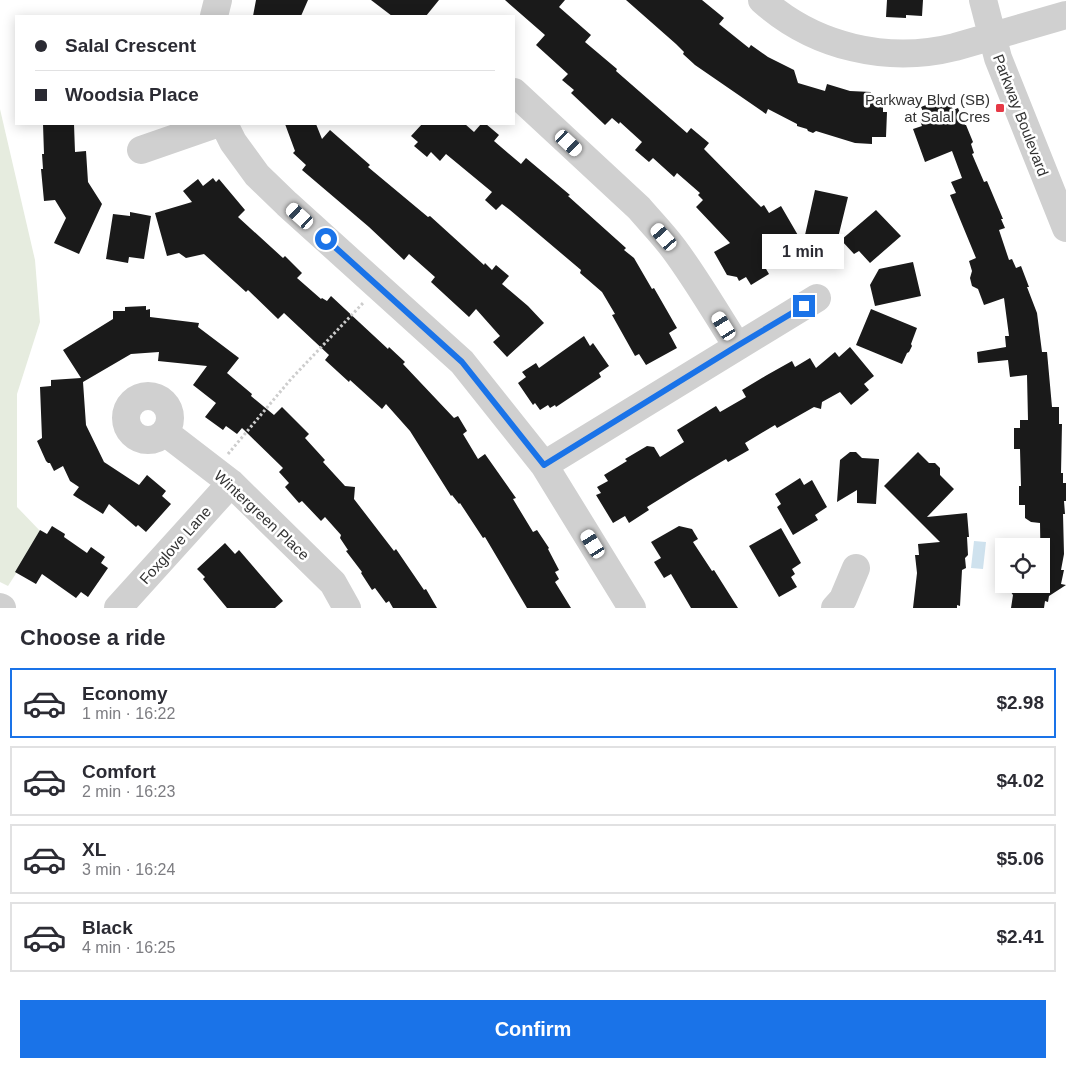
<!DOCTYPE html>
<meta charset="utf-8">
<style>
:root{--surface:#fff;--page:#f7f7f7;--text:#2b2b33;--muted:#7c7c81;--line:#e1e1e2;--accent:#1a73e8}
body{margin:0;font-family:Arial,sans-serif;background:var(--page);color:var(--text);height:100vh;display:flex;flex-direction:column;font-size:19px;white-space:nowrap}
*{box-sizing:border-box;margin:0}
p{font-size:16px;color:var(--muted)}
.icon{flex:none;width:28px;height:28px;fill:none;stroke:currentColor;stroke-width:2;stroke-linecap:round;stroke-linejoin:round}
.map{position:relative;height:608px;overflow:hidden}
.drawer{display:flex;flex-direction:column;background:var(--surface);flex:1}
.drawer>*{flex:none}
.banner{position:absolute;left:15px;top:15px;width:500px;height:110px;border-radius:0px;box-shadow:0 2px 12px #0003;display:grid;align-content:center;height:110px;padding:0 20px;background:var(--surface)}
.controls{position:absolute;left:995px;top:538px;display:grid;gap:10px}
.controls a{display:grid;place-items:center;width:55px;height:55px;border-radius:0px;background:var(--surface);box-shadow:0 2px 12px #0003;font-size:25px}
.end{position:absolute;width:22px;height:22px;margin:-11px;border:6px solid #1a73e8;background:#fff;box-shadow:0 0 0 2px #fff}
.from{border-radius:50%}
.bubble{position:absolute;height:35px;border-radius:0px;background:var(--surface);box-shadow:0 2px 12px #0003;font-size:16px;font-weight:700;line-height:35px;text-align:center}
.car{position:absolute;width:15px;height:30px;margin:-15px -8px;border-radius:6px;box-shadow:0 0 4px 1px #0007;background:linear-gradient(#fff 24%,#345 0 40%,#fff 0 76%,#345 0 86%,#fff 0)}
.banner b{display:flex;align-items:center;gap:18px;height:48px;font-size:19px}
.banner b+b{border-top:1px solid var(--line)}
.banner i{width:12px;height:12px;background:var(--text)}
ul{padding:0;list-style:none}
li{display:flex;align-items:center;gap:15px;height:70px;margin:0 10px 8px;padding:0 10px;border:2px solid var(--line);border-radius:0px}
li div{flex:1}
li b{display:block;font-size:19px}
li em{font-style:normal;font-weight:700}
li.on{border-color:var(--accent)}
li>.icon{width:45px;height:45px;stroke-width:1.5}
h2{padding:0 20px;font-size:22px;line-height:60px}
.primary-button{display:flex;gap:10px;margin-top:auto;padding:10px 20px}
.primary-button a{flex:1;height:58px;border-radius:0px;background:var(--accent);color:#fff;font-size:20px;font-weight:700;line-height:58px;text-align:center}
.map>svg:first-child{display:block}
</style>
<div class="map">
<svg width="1066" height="608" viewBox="0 0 1066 608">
<rect width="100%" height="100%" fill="#fff"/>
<path fill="#e6ecdf" d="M0,109L35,260L40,322L17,394V507L42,533L8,586L0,582Z"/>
<path fill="#cfe2ee" d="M974,541L986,542L983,569L971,568Z"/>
<path fill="#1a1a1a" d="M256,0H308L301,16H253Z
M371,0H439L426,16H392Z
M505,0H565L559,7L591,35L585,42L617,69L616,71L687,133L691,128L709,143L704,149L761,207L764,205L769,213L781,206L799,237L785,245L786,248L762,262L769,274L751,285L746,277L739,281L737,277L727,275L714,252L730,243L696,207L703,200L698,195L700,193L677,173L674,177L653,158L649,162L635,150L642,142L620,122L619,124L612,118L605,125L571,93L574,90L562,80L568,74L536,45L545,35Z
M626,0H702L724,18L719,24L749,48L751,45L768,57L794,70L798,83L825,91L827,84L850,91L871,92L870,99H883V112H887L886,137H872V144L855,143L816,131L813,133L808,131L807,129L797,126V124L768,109L766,114L695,65L683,54L684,52L676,44Z
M887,0H923L922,16L906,15V18L886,17Z
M948,96L953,110L958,108L965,125H966L973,142L971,144L974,153L972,154L984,182L987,181L1003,219H1001L1005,228L999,230L1009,260L1012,259L1016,268L1021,266L1029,287H1027L1037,313L1042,352H1047L1052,407H1059V424H1062L1061,473H1063V483H1066V501H1064L1065,514H1063L1064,554L1061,570H1064L1061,584L1066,585L1049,596L1048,602L1045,601L1044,608H1011L1013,595L1005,584H1041L1040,523L1031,522L1025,518V505H1019V486H1021L1020,449H1014V428H1020V420H1028L1027,375L1010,377L1008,360L978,363L977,352L1006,347L1005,336H1009L1004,298L984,305L978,289L972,286L970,278L972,271L969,261L976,258L950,195L956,193L951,182L962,178L952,151L925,162L913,129L922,126L920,121L926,118L921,107Z
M43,124H74L75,152L86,151L88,182L102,204L79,254L54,243L66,218L55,200L44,201L41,169H43L42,154H44Z
M285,124H316L322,139L330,130L370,165L368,167L428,217L430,216L484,265L485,263L492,270L496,265L509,276L502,284L528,306L544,323L507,357L493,342L500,336L476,309L469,317L431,282L435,277L409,254L404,260L369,227L302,170L306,165L293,153L295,151Z
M422,124H465L474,132L481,124H486L499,135L494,141L521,164L526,158L570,195L568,196L626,248L624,250L634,258L652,289L654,288L677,328L669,333L677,348L646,365L639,354L635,356L612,315L615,314L602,292L580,273L581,270L510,210L502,204L496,210L485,200L492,192L446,154L440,161L431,152L427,157L414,146L418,142L411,136Z
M213,178L216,182L219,179L245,210L238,217L283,258L285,256L302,273L297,278L321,299L322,298L327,301L331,296L388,349L389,347L405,362L403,364L454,418L458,416L467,431L463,434L478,459L485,454L516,498L513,499L533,532L537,530L549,548L548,549L559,570L555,572L559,579L555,582L571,608H527L485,537L483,538L460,503L459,504L452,495L451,496L410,431L386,404L382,409L350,380L349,382L325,360L329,355L284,313L278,319L248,290L246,292L204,254L186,258L179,253L167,256L155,213L192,202L183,191L198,179L203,186Z
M815,190L848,197L837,242L805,235Z
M876,210L901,236L870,263L859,251L854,254L841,240Z
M130,212L151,216L144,259L129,257L128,263L106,259L113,214L130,216Z
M913,262L921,296L875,306L870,285L879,269Z
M146,306V310L150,309V317L199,323L198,327L239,358L227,373L252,394L251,396L274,415L282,407L309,434L305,438L325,460L323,462L345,486L355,487L354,499L394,551L396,549L424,590L426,589L437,608H393L389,601L386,603L375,588L372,590L361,573L362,572L346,551L348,550L340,538L341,535L325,517L321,521L302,501L299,503L285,487L289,483L279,472L283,468L242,428L237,434L226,426L223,430L205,417L216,403L193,385L207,366L158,361L159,352L131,354L83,382L86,425L104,462L139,485L147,475L166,491L162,496L171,504L146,532L138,525L136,527L109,504L103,514L73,495L79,487L70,481L63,466L54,471L50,463H48L46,461L37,441L42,438L40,387L51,386V380L81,378L63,350L113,319V311H125V307Z
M871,309L917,328L911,344L912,346L909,352L907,353L902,364L856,345Z
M584,336L590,346L593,343L609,366L599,373L601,377L556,407L555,405L550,408L548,405L540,410L535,403L533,405L518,383L526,377L522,372L536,363L539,368Z
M850,347L874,376L864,384L869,390L851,405L840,392L822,402L821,409L814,407L777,428L775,425L745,443L749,450L728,462L726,459L689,481L647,507L649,510L629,523L625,516L613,523L596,495L601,493L597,487L608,481L604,475L627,461L625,459L647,446L654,447L660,457L684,442L677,430L716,406L720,412L746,397L742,390L767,375L792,361L795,367L810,358L816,368L835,352L839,357Z
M850,452H856L862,458L879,459L876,504L857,503V490L837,502L840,460Z
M918,452L929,463H935L940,468V475L954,489L927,517L967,513L969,537H967L968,555L965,558L966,568L962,570L960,606L957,605V608H913L917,573L915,555H919L918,544L940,542L884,486Z
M800,478L804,485L812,480L827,507L815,515L818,520L793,535L777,507L781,504L775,494Z
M52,526L65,534L64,537L87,553L91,547L105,557L101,563L108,568L88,597L81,592L76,598L42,574L36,584L15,572L40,530L47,534Z
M679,526L692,529L698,539L693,542L712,571L714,570L738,608H691L671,574L664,578L654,562L661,558L651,542Z
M781,528L801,563L792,569L795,574L791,577L797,587L779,597L749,546Z
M225,543L235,554L239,550L283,601L275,608H227L203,579L205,577L197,569Z"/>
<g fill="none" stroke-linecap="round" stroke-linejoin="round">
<path stroke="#cdcdcd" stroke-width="3" stroke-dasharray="2.5 2.5" stroke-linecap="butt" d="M228,454L291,379L364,302"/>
<path stroke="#d0d0d0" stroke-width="28" d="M762,0C814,47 888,64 955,47L1066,15
M983,0L998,58L1066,228
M214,16L218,0
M514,92L639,208C650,221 663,234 674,249C697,280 716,313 737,346
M224,124L233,142L257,175L287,204L462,362L544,465L632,608
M141,150L216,124
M126 418a22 22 0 1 1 44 0a22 22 0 1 1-44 0Z
M166,433L231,483L333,583L347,608
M544,465L817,298
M0,607L2,608
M118,608L231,483
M835,608L843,599L856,568"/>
</g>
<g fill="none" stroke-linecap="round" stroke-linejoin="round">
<path stroke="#1a73e8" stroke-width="6" d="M326,239L462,362L544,465L737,346L804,306"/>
</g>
<rect fill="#e63946" stroke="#fff" stroke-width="2" x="995" y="103" width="10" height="10" rx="2.5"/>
<g text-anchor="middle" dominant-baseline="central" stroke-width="5" stroke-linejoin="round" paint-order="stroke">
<g font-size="15" fill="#333" stroke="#fff" text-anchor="end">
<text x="990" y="99">Parkway Blvd (SB)<tspan x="990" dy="17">at Salal Cres</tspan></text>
</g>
<g font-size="15" fill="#333" stroke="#fff">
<text transform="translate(1021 115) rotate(69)">Parkway Boulevard</text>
<text transform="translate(262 515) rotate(43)">Wintergreen Place</text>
<text transform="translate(175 545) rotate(-48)">Foxglove Lane</text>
</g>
</g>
</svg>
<div class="controls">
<a><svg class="icon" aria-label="locate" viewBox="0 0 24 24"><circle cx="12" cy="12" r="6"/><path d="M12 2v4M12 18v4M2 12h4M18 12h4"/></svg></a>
</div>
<i class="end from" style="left:326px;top:239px"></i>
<i class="end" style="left:804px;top:306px"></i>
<div class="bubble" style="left:762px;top:234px;width:82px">1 min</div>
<i class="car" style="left:569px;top:143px;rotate:133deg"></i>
<i class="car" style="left:300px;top:216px;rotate:312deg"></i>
<i class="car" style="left:664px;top:237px;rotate:319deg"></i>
<i class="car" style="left:724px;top:326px;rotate:328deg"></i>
<i class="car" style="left:593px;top:544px;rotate:328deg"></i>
<div class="banner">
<b><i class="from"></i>Salal Crescent</b>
<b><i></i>Woodsia Place</b>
</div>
</div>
<section class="drawer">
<h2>Choose a ride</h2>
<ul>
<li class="on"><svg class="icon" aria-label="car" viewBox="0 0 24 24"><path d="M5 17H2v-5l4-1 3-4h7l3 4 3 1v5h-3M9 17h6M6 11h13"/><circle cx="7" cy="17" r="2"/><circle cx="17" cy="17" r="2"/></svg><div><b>Economy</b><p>1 min · 16:22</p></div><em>$2.98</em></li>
<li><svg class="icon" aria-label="car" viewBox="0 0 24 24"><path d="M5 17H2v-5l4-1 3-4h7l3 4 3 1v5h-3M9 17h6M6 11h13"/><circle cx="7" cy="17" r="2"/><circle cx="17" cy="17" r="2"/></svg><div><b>Comfort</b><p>2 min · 16:23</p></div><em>$4.02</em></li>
<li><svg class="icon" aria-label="car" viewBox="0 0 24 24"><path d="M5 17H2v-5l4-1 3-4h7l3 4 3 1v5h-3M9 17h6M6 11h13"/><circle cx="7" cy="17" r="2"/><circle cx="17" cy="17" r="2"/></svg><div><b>XL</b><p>3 min · 16:24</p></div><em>$5.06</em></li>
<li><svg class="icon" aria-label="car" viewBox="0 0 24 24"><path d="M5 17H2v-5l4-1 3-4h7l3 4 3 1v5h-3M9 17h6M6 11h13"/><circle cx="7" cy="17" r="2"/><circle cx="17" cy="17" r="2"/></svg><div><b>Black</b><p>4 min · 16:25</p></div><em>$2.41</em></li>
</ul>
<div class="primary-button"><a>Confirm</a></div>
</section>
